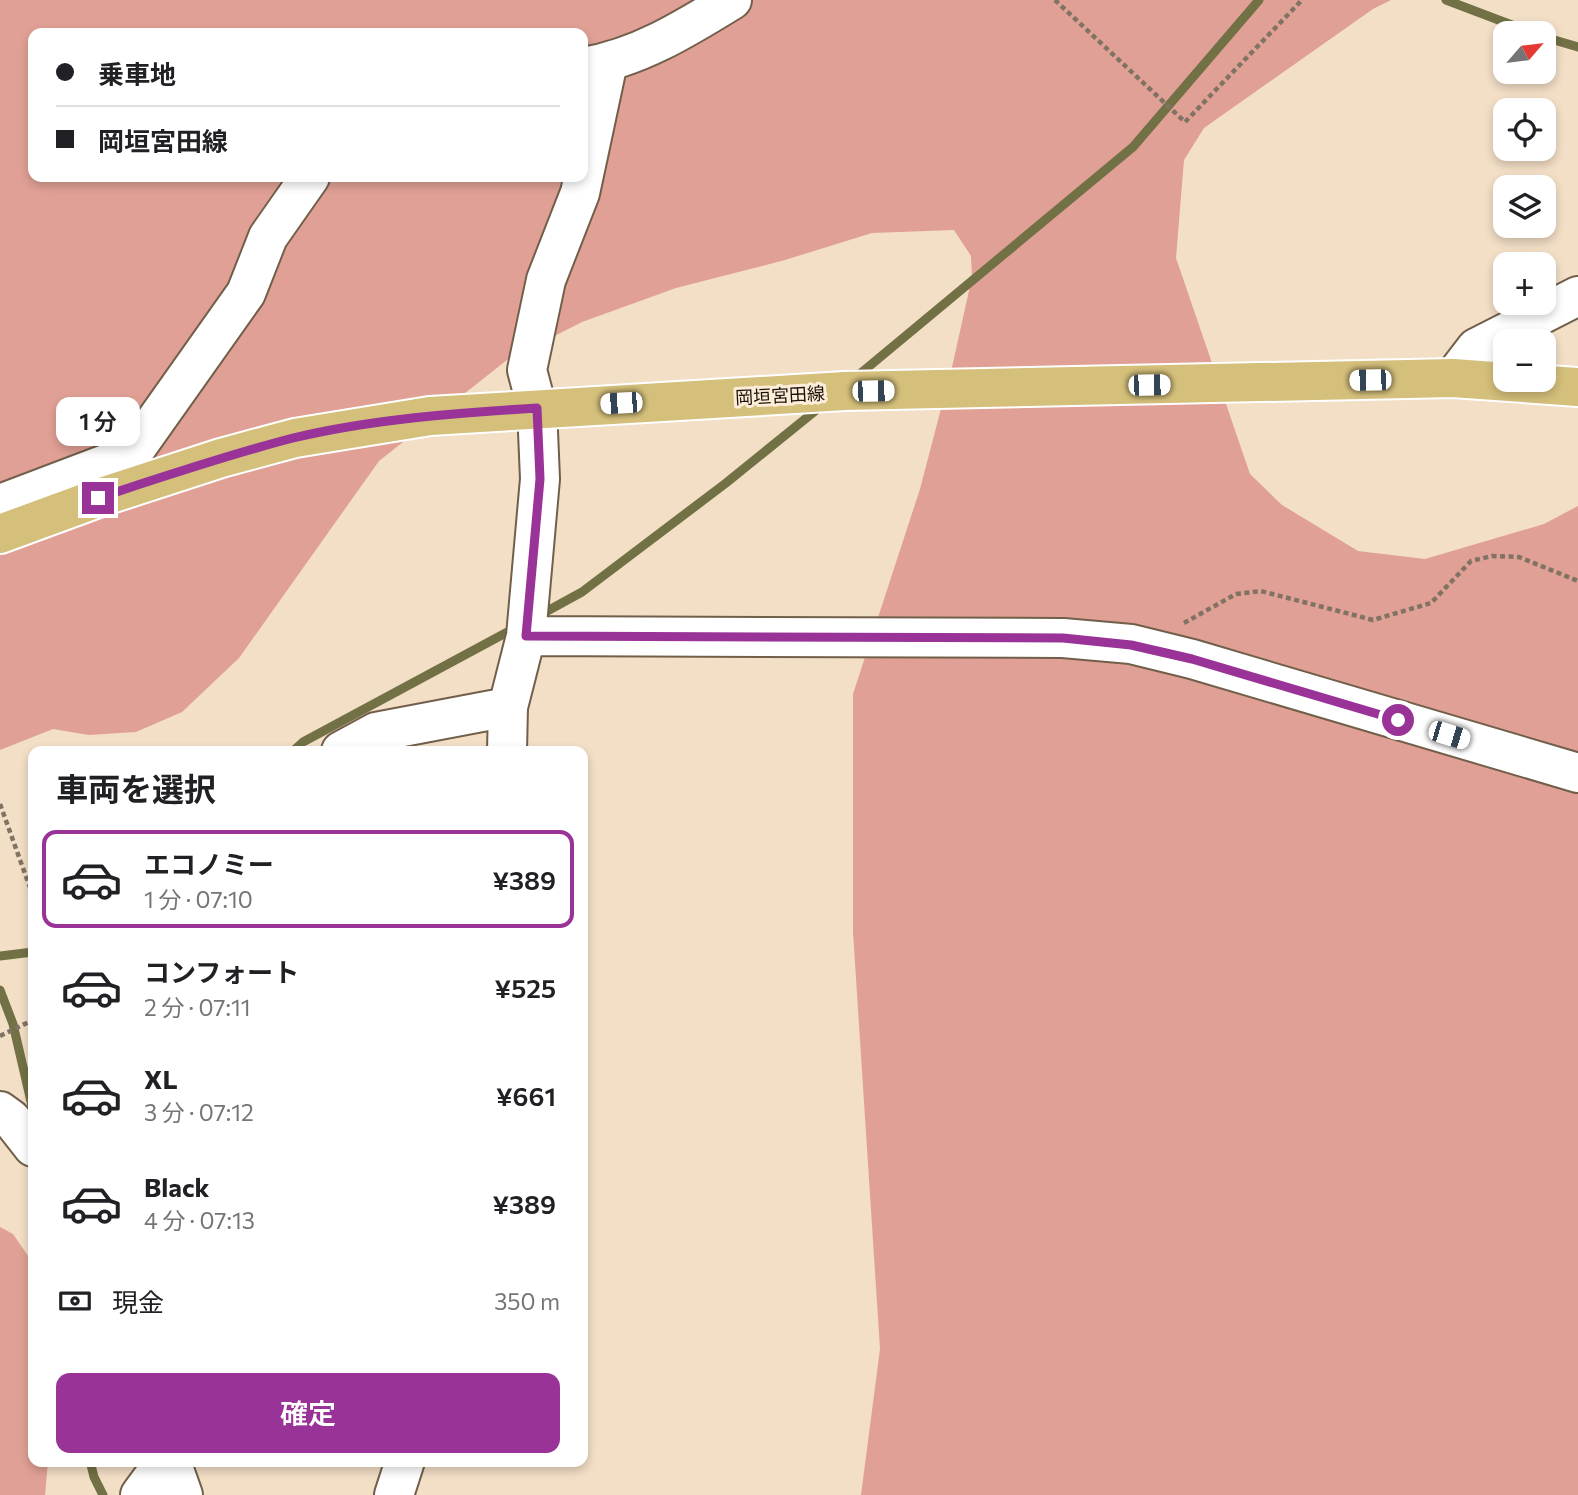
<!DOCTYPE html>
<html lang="ja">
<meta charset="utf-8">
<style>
:root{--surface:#fff;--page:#f2f2f2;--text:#202124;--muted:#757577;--line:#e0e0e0;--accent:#993398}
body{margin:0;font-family:Commissioner,"Noto Sans JP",sans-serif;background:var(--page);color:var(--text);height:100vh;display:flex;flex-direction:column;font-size:26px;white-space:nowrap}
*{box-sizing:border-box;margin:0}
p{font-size:23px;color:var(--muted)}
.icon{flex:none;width:38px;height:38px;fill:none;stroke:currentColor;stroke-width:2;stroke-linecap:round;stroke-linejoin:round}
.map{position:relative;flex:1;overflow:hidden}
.sheet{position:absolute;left:28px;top:746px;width:560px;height:721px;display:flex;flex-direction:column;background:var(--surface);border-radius:14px;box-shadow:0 4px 10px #0003}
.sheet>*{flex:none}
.guide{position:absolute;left:28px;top:28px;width:560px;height:154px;border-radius:14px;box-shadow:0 4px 10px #0003;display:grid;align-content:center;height:154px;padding:0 28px;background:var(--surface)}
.needle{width:46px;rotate:62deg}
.fabs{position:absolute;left:1493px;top:21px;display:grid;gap:14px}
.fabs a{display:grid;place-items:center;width:63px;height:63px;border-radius:14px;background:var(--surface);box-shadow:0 4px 10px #0003;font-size:35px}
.end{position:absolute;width:32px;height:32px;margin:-16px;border:9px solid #993398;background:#fff;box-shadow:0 0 0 4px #fff}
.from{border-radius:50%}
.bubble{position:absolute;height:49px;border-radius:14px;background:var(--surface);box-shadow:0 4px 10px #0003;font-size:23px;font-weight:600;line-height:49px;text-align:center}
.car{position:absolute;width:21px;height:42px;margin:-21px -10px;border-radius:9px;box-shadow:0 0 5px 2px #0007;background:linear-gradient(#fff 24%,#345 0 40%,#fff 0 76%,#345 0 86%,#fff 0)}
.guide b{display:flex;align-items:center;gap:24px;height:66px;font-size:26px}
.guide b+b{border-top:2px solid var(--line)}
.guide i{width:18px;height:18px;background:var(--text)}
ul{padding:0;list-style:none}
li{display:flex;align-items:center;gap:21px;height:98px;margin:0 14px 10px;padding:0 14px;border:4px solid transparent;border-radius:14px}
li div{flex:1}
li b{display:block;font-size:26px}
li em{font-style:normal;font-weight:600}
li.on{border-color:var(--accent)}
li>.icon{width:63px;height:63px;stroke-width:1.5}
h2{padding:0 28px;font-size:32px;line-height:84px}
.pay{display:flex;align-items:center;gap:18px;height:77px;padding:0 28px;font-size:26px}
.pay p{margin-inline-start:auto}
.cta{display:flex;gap:14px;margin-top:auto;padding:14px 28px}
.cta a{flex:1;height:80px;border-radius:14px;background:var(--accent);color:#fff;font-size:28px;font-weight:600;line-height:80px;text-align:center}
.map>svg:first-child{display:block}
</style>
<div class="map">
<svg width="1578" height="1495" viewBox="0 0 1578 1495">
<rect width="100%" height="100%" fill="#f3dec6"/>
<path fill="#e0a095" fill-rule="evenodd" d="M0,0H1391L1373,9L1204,128L1184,160L1176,258L1250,474L1282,505L1358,551L1425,559L1544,524L1578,506V1495H861L880,1349L853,932V694L920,489L953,363L972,277L971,256L954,230L872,233L785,260L676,288L582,322L507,360L379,461L239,658L182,712L136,732L89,735L53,729L0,750ZM33,33H583V177H33Z
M0,1227L13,1234L33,1263V1461H48L45,1495H0Z"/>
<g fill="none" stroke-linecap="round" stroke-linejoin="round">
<path stroke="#717145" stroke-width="9" d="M1446,0L1533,33
M1544,37L1578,47
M855,378L1133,147L1259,0
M540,615L582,592L726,483L820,407
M293,751L303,742L515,628
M0,956L33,952
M0,990L13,1024L33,1110
M90,1461L94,1477L103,1495"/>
<defs>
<path id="minor" d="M583,67C638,58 685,29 732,0
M1453,378L1476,348L1578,296
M0,504L132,454L246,293L268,237L310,177
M526,636L1063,638L1131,644L1192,659L1578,773
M341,751L376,732L508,707
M507,751L508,707L526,636L540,479L537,408L527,370L546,280L580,193L608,62
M0,1111L11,1119L33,1147
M171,1461L183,1495
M140,1495L165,1461
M394,1495L405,1461"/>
<path id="major" d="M0,534L98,498L221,458L295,438L430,416L845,391L1453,378L1578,387"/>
</defs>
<use href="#minor" stroke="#715f4a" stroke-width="42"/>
<use href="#major" stroke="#fff" stroke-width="42"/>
<path stroke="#817363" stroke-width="4.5" stroke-dasharray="5 3.5" stroke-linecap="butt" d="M1055,0L1185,122L1302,0
M1184,623L1236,594L1261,591L1373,620L1431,603L1471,561L1492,556L1519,557L1578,581
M0,804L33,896
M0,1036L33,1020"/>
<use href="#minor" stroke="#fff" stroke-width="38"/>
<use href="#major" stroke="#d4bf7b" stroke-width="38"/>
</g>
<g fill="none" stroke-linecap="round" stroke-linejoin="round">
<path stroke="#993398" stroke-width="9" d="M98,498C162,477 227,455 293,438C373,419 456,413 537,408L540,479L526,636L1063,638L1131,645L1192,659L1398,720"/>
</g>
<g text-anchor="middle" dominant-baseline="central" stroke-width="6" stroke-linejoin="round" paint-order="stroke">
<g font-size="18" fill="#1a130a" stroke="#fdecd8">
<text transform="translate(780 395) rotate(-3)">岡垣宮田線</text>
</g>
</g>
</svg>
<div class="fabs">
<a><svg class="needle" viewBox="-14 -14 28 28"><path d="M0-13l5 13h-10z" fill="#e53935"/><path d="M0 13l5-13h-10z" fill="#757577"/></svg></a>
<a><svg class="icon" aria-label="locate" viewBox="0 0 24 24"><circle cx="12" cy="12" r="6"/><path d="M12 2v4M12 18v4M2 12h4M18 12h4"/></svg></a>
<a><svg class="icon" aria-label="layers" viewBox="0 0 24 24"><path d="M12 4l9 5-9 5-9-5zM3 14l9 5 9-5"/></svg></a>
<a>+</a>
<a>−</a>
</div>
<i class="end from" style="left:1398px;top:720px"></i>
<i class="end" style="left:98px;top:498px"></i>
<div class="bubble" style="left:56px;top:397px;width:84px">1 分</div>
<i class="car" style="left:1370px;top:380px;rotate:269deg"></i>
<i class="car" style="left:1149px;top:385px;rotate:89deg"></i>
<i class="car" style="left:873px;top:391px;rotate:89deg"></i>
<i class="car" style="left:621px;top:403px;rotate:267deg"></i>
<i class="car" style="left:1449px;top:735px;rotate:107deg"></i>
<div class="guide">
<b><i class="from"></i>乗車地</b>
<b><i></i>岡垣宮田線</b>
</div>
<section class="sheet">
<h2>車両を選択</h2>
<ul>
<li class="on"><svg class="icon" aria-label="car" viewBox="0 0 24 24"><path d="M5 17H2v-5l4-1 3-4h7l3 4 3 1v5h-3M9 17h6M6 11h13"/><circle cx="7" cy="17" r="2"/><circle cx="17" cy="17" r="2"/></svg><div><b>エコノミー</b><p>1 分 · 07:10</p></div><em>¥389</em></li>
<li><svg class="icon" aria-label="car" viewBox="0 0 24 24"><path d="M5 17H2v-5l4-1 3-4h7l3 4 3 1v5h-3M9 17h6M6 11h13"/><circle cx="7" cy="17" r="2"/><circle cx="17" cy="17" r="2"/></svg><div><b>コンフォート</b><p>2 分 · 07:11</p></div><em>¥525</em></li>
<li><svg class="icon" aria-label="car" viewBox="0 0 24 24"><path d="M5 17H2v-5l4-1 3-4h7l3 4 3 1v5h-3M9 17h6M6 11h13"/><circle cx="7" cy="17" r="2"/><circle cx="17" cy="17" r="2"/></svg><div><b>XL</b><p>3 分 · 07:12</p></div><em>¥661</em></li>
<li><svg class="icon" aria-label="car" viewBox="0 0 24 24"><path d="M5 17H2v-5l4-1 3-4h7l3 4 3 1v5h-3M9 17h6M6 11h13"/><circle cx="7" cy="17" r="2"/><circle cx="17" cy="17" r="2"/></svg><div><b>Black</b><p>4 分 · 07:13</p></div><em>¥389</em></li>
</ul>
<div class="pay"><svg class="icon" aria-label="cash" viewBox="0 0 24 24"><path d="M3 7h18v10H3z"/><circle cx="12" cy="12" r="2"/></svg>現金<p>350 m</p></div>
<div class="cta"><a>確定</a></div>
</section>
</div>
